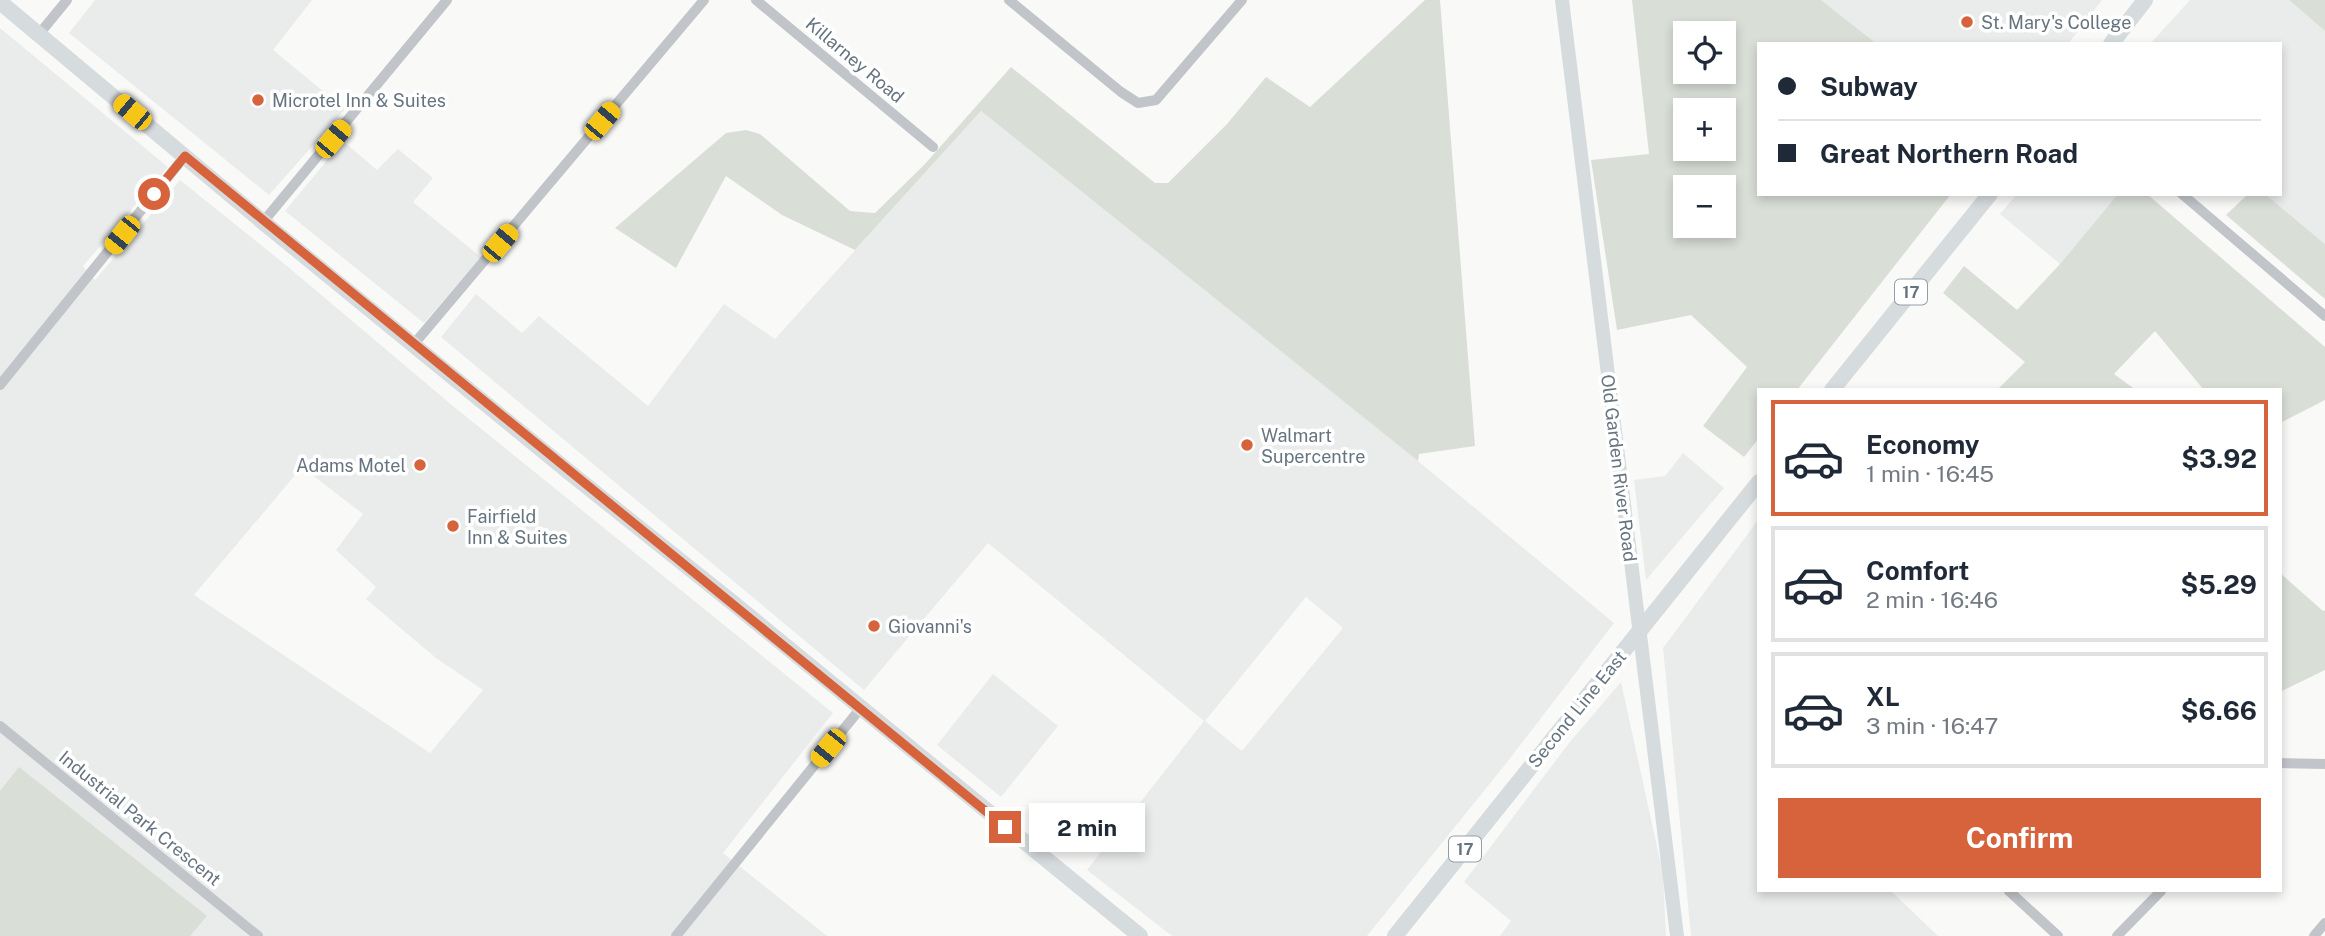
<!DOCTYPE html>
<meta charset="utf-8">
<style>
:root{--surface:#fff;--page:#f6f6f7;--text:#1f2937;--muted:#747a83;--line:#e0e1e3;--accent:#d6633b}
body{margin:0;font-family:"Public Sans",sans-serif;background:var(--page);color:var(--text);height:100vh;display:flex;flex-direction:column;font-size:26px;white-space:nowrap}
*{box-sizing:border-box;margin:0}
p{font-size:23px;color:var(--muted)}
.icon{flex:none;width:38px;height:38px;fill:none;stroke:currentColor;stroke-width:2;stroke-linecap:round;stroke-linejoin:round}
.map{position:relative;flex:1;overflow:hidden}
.sheet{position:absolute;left:1757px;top:388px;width:525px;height:504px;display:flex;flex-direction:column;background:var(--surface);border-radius:0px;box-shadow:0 4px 10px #0003}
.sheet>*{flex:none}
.top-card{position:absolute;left:1757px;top:42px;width:525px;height:154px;border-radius:0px;box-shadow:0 4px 10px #0003;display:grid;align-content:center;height:154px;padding:0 21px;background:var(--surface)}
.tools{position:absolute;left:1673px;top:21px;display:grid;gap:14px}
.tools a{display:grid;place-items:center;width:63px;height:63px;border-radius:0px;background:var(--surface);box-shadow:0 4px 10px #0003;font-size:35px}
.end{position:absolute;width:32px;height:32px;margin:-16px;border:9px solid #d6633b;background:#fff;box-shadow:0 0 0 4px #fff}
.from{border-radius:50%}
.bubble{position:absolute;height:49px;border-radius:0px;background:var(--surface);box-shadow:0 4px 10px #0003;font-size:23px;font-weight:700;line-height:49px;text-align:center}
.car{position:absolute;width:21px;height:42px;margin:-21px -10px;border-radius:9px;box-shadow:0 0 5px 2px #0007;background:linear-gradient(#f5c518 24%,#345 0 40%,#f5c518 0 76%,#345 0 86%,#f5c518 0)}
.top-card b{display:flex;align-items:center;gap:24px;height:66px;font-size:26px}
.top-card b+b{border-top:2px solid var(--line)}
.top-card i{width:18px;height:18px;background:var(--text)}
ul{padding:12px 0 0;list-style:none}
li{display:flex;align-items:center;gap:21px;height:116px;margin:0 14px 10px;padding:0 7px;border:4px solid var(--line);border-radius:0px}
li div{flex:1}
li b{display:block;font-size:26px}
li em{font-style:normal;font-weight:700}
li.selected{border-color:var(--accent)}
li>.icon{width:63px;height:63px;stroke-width:1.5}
.action{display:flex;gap:14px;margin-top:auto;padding:14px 21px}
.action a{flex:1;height:80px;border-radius:0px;background:var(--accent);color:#fff;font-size:28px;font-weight:700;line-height:80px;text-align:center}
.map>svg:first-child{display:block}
</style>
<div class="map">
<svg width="2325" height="936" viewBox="0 0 2325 936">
<rect width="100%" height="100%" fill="#f9faf8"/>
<path fill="#eaebeb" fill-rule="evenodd" d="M95,0H312L273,50L345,109L269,195L69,33Z
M1821,0H2102L2068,44H1877Z
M2190,0H2289L2325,31V244L2265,194H2280V44H2150Z
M0,28L168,167L83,266L95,280L180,180L287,266L453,406L833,713L723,853L827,936H0ZM302,467L363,514L336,550L376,587L366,599L436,658L483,690L430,753L194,595Z
M981,111L1418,461L1614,623L1508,761L1367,936H1172L1087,870L1204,721L988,543L864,690L441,337L476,294L522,333L539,316L648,406L724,304L775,339ZM1306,597L1343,628L1242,751L1205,721Z
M343,141L377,170L398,149L433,178L413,202L481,257L424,323L285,211Z
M2017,194H2118L2060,264L2000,214Z
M1683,453L1724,488L1646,580L1634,480L1665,476Z
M1759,519V891H1891L1938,936H1691L1663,648Z
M993,674L1058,726L1001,797L937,745Z
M1621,682L1663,874L1666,936H1500L1511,921L1464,882L1569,743Z"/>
<path fill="#d9ded7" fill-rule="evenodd" d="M1425,0H1440L1475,446L1419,454L1418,461L981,111L855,250L782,215L726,176L676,268L615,228L726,133L746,130L760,134L850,211L875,213L924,165L1011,67L1155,183H1168L1227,124L1266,77L1310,107Z
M1632,0H1821L1877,44H1759V194H1951L1797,390H1759V438L1744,457L1703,426L1747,367L1691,315L1617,330L1591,160L1649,154ZM1724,33V72H1685V33ZM1685,110H1724V149H1685ZM1724,187V226H1685V187Z
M2289,0H2325V31Z
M2118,194H2147L2325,347V400L2280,423V390H2204L2155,331L2114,374L2136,390H1997L2025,362L1943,293L1964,266L2017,310L2060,264Z
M2248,194H2265L2325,244V299L2226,215Z
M2280,573L2323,611L2325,610V670L2280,692Z
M19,767L207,916L190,936H0V791Z"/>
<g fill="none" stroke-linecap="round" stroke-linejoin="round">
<path stroke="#c1c5c9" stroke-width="10" d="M756,0L933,147
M1009,0L1121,92L1138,103L1156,100L1242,0
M40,33L67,0
M2182,194L2325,316
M263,222L447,0
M414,344L704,0
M0,385L185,156
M0,726L258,936
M2280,763L2325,764
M2009,891L2058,936
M676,936L860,709
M2117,936L2161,891
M2314,936L2325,923"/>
<path stroke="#d6dbde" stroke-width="14" d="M1562,0L1677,936"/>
<path stroke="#d6dbde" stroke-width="16" d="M0,2L263,222L574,476L733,603L1140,936
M2111,44L2145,0
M1832,390L1990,194
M1395,936L1759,482"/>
</g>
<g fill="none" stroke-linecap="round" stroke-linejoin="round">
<path stroke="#d6633b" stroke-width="9" d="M154,194L185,156L1005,827"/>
</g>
<g fill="#d6633b" stroke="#fff" stroke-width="2.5">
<circle cx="1967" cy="22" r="7"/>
<circle cx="258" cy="100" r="7"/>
<circle cx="1247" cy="445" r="7"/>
<circle cx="420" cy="465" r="7"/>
<circle cx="453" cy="526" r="7"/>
<circle cx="874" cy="626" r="7"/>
</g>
<g text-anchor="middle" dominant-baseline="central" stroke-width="7" stroke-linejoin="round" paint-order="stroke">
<g fill="#fff" stroke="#949ea6" stroke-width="2">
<rect x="1895" y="279.5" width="32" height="25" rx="5"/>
<rect x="1449" y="836.5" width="32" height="25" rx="5"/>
</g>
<g font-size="16" font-weight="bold" fill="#667480">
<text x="1911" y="292">17</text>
<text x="1465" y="849">17</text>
</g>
<g font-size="18" fill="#667480" stroke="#fff" text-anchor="start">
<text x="1981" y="22">St. Mary's College</text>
<text x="272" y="100">Microtel Inn &amp; Suites</text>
<text x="1261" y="435">Walmart<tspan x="1261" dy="21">Supercentre</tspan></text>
<text x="406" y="465" text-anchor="end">Adams Motel</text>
<text x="467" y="516">Fairfield<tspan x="467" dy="21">Inn &amp; Suites</tspan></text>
<text x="888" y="626">Giovanni's</text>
</g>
<g font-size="18" fill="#667480" stroke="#fff">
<text transform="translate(855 60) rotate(40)">Killarney Road</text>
<text transform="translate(1619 468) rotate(83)">Old Garden River Road</text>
<text transform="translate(1577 709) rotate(-51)">Second Line East</text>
<text transform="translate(140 818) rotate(39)">Industrial Park Crescent</text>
</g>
</g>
</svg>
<div class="tools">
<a><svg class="icon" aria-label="locate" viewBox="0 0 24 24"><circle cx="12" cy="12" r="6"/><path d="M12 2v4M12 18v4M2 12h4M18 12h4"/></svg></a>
<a>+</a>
<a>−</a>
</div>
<i class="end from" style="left:154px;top:194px"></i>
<i class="end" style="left:1005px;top:827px"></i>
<div class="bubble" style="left:1029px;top:803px;width:116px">2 min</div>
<i class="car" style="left:132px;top:112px;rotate:310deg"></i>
<i class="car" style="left:602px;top:121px;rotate:40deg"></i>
<i class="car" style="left:333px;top:139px;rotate:40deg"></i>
<i class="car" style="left:122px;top:235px;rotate:219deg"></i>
<i class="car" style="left:500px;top:243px;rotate:40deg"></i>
<i class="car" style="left:828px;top:748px;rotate:219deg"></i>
<div class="top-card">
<b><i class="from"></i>Subway</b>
<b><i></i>Great Northern Road</b>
</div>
<section class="sheet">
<ul>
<li class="selected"><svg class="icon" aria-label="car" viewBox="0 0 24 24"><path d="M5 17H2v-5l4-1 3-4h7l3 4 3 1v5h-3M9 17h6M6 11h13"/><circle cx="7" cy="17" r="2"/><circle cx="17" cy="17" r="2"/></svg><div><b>Economy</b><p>1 min · 16:45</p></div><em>$3.92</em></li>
<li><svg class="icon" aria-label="car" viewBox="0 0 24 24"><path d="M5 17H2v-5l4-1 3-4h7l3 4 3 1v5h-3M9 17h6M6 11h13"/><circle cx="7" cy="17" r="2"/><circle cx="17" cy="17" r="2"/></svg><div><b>Comfort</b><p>2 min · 16:46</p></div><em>$5.29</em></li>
<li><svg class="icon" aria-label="car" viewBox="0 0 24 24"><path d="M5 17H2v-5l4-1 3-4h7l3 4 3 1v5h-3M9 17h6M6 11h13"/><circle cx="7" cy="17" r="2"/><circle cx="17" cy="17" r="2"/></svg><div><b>XL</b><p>3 min · 16:47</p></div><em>$6.66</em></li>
</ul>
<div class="action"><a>Confirm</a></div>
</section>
</div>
